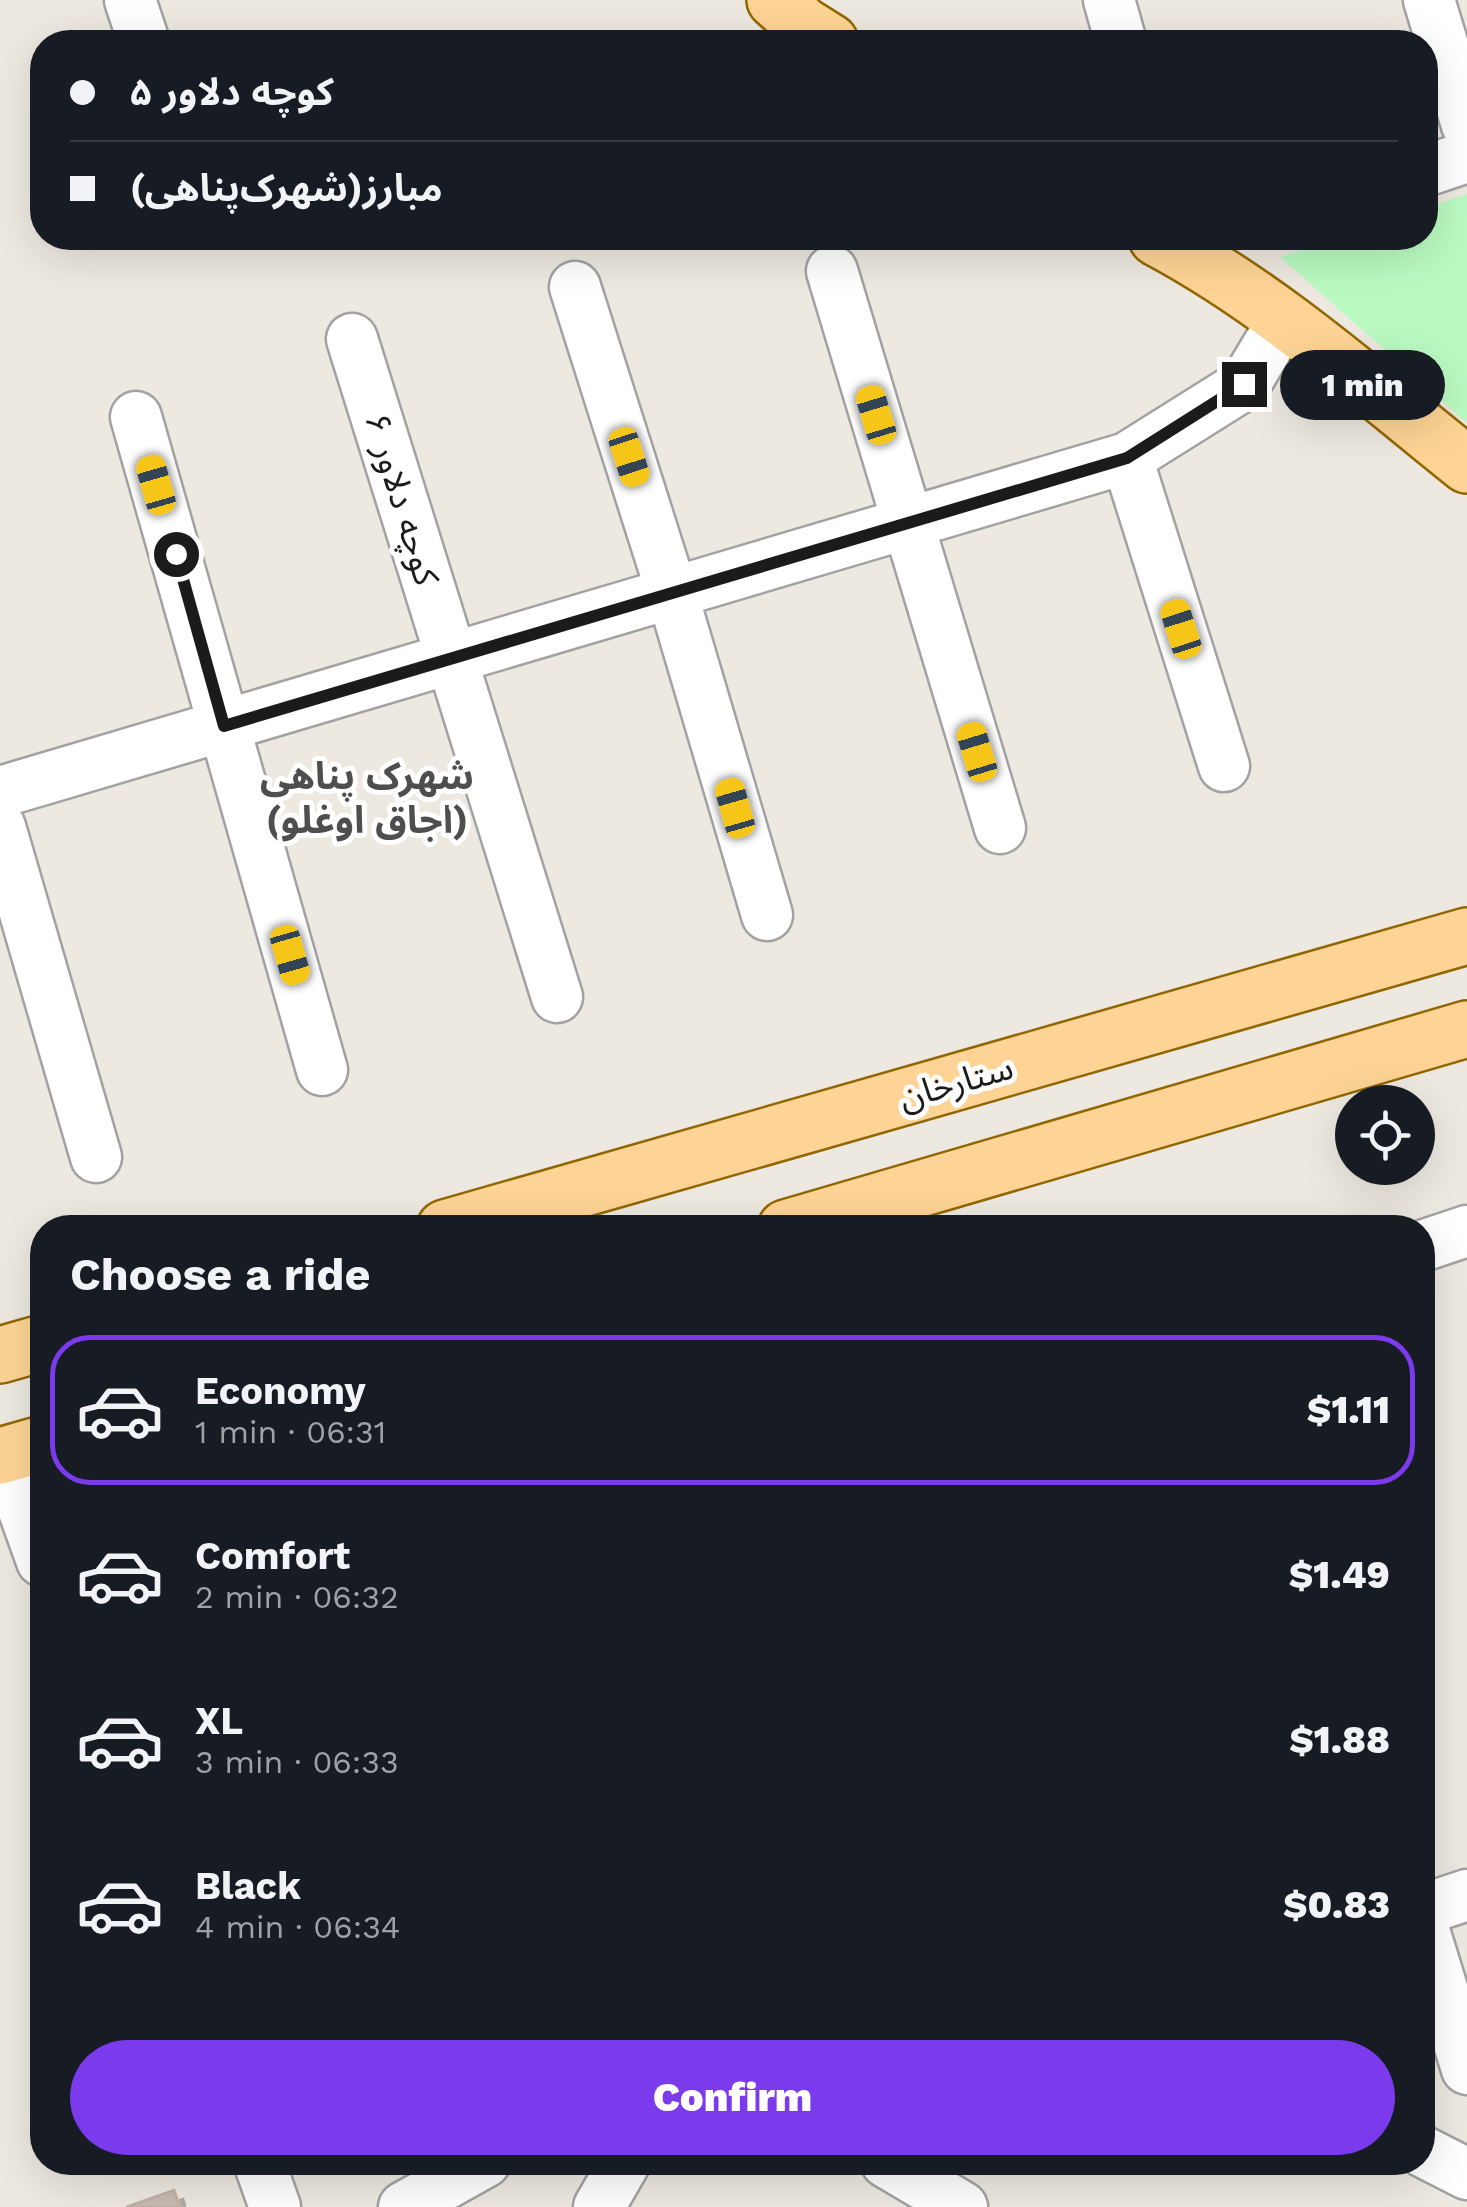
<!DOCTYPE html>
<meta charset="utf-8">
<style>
:root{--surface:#171b24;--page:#242831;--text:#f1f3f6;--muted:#9ea1a6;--line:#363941;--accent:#7c3aed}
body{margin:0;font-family:"Work Sans","Noto Sans Arabic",sans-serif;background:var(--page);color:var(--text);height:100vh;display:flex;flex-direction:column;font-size:38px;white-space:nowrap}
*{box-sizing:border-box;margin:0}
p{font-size:32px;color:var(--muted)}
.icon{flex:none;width:55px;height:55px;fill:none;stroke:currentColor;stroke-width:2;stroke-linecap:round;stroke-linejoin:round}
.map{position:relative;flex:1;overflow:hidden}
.drawer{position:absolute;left:30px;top:1215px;width:1405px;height:960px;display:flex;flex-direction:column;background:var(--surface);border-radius:40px;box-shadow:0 10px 40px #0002}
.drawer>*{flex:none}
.guide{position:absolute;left:30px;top:30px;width:1408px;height:220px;border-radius:40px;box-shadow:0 10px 40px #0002;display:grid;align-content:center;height:220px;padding:0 40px;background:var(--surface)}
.controls{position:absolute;left:1335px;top:1085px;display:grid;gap:20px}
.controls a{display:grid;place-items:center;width:100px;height:100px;border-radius:50%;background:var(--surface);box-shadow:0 10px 40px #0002;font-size:50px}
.end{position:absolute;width:45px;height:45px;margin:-22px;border:12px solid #1b1b1b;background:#fff;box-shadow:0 0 0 5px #fff}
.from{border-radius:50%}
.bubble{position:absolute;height:70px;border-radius:35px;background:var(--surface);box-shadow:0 10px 40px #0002;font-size:32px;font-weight:800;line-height:70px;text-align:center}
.car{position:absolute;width:30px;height:60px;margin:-30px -15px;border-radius:12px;box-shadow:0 0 8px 2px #0007;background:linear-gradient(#f5c518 24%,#345 0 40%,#f5c518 0 76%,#345 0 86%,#f5c518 0)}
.guide b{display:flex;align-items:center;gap:35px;height:95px;font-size:38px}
.guide b+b{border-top:2px solid var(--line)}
.guide i{width:25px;height:25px;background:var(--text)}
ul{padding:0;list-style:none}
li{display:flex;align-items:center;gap:30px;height:150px;margin:0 20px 15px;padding:0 20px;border:5px solid transparent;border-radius:40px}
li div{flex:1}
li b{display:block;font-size:38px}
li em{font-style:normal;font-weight:800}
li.selected{border-color:var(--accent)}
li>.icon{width:90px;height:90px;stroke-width:1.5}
h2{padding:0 40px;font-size:45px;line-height:120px}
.button{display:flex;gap:20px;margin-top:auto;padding:20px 40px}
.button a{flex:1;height:115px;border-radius:60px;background:var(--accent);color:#fff;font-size:40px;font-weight:800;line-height:115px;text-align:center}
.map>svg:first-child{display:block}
</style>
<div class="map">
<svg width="1467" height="2207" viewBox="0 0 1467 2207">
<defs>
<filter id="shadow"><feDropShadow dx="9" dy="9" stdDeviation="0" flood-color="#0004"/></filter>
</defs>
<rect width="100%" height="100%" fill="#ede9e0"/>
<path fill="#bafac1" d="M1467,194V423L1280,257L1339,238H1425V208Z"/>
<path fill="#c5bbb3" stroke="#bfb0a2" stroke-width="2.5" filter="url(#shadow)" d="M174,2190L180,2207H126Z"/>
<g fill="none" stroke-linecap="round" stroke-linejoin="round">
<defs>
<path id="minor" d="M130,0L144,42
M1109,0L1121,42
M1429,0L1467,125
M1425,171L1467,157
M832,271L1000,828
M575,287L672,593L767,915
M352,339L557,997
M136,417L322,1070
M1127,458L1224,766
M0,792L1127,458L1245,384L1284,319
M0,827L96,1157
M1422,1246L1467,1231
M4,1455L42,1561
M1422,1910L1467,1895
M1422,1924L1467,2069
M1422,2151L1467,2174
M259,2162L275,2207
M886,2162L962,2207
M404,2207L485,2162
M599,2207L625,2162"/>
<path id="major" d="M775,0L803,25L830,42
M1157,238C1270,298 1367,385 1467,465
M445,1228L1467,936
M786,1228L1467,1029
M0,1355L42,1343
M0,1456L42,1444"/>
</defs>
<use href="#minor" stroke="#a2a2a2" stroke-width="55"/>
<use href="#major" stroke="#926600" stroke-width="60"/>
<use href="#minor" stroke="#fff" stroke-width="50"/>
<use href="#major" stroke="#fdd495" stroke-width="55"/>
</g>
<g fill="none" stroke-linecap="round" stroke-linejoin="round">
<path stroke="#1b1b1b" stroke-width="12" d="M176,554L224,726L1127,458L1244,384"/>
</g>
<g text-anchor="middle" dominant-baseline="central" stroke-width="10" stroke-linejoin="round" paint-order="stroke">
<g font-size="35" fill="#1b1b1b" stroke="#fff">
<text transform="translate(402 499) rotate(73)">کوچه دلاور ۶</text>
<text transform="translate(956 1082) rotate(-16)">ستارخان</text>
</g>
<g font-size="38" font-weight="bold" fill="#4e4e4e" stroke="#fff">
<text x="367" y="776">شهرک پناهی<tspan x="367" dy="44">(اجاق اوغلو)</tspan></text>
</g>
</g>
</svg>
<div class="controls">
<a><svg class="icon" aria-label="locate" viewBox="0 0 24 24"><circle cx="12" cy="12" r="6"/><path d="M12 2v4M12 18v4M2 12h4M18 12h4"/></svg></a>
</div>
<i class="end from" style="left:176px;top:554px"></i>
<i class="end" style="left:1244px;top:384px"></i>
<div class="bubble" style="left:1280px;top:350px;width:165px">1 min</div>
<i class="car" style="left:876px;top:415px;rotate:343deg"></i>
<i class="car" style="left:629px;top:457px;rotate:162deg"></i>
<i class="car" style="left:156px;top:485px;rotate:344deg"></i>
<i class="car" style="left:1181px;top:629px;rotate:342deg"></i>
<i class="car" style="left:977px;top:752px;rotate:343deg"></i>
<i class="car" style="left:735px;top:808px;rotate:344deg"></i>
<i class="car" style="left:290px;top:955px;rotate:164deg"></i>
<div class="guide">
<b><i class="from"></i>کوچه دلاور ۵</b>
<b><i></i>مبارز(شهرک‌پناهی)</b>
</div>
<section class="drawer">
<h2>Choose a ride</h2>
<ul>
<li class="selected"><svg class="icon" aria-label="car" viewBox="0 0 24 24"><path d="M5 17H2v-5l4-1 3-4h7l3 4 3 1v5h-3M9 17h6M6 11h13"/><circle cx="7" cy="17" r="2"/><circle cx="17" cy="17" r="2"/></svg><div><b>Economy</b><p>1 min · 06:31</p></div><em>$1.11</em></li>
<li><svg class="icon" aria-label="car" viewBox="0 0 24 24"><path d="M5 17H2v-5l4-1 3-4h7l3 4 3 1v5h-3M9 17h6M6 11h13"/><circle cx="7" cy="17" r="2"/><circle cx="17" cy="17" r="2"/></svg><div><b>Comfort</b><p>2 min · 06:32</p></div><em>$1.49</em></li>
<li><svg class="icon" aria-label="car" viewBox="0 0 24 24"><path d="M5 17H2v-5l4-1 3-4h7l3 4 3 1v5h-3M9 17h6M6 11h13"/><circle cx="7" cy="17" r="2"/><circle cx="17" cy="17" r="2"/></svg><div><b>XL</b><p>3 min · 06:33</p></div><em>$1.88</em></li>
<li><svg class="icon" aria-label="car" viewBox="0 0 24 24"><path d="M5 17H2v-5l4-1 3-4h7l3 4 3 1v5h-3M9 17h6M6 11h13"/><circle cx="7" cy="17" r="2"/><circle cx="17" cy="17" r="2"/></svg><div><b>Black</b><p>4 min · 06:34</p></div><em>$0.83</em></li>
</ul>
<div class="button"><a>Confirm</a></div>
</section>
</div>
